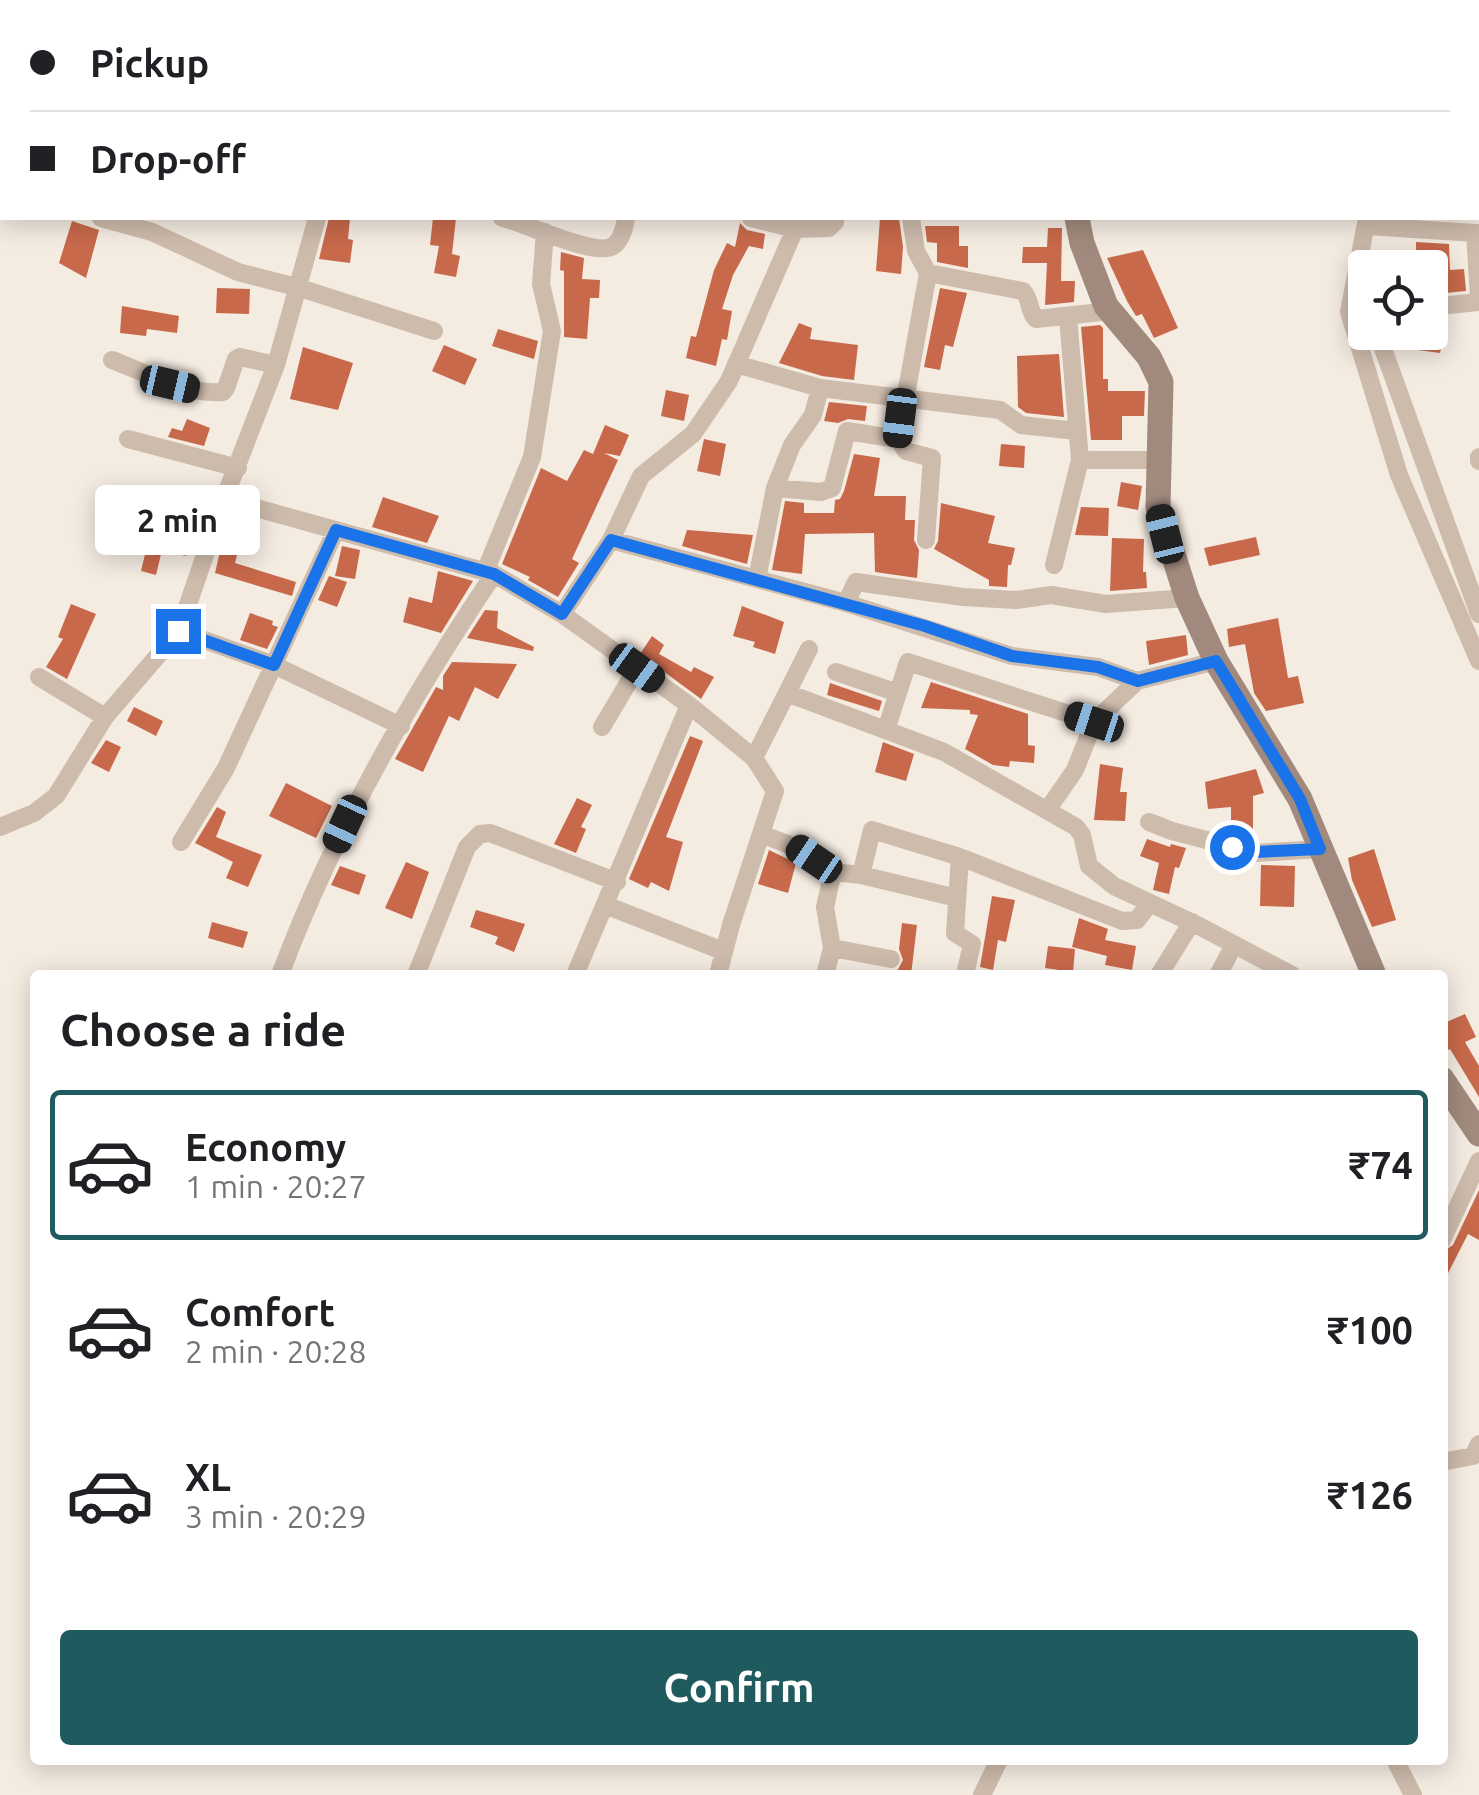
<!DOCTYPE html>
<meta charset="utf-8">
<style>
:root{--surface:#fff;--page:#f2f2f2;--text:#202124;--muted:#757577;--line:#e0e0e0;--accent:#1f5a5e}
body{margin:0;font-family:Ubuntu,sans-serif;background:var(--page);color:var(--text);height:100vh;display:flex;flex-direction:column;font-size:38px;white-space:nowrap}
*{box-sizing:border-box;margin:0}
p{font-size:32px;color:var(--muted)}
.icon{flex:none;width:55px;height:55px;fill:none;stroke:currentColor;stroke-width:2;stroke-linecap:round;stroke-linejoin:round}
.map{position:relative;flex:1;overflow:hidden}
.drawer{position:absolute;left:30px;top:970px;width:1418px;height:795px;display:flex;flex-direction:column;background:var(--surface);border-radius:10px;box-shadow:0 5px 25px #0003}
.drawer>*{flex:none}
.hud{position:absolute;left:0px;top:0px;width:1480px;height:220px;box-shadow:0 5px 25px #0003;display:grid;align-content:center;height:220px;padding:0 30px;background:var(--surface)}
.tools{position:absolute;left:1348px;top:250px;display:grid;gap:20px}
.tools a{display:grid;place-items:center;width:100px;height:100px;border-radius:10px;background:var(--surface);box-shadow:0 5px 25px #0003;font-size:50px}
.end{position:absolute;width:45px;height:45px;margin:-22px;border:12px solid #1a73e8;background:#fff;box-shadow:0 0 0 5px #fff}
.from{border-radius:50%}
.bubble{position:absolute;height:70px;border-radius:10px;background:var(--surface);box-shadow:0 5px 25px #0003;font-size:32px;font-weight:700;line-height:70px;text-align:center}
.car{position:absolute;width:30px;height:60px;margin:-30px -15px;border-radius:12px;box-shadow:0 0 8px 2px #0007;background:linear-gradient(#222 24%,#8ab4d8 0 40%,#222 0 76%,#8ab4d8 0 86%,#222 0)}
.hud b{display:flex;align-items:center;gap:35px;height:95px;font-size:38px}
.hud b+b{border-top:2px solid var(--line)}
.hud i{width:25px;height:25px;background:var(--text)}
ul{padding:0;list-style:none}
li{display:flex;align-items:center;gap:30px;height:150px;margin:0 20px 15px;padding:0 10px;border:5px solid transparent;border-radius:10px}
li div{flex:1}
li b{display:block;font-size:38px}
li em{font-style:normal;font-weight:700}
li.active{border-color:var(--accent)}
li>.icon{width:90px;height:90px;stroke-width:1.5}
h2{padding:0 30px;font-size:45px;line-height:120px}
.action{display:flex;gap:20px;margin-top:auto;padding:20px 30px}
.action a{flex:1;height:115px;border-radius:10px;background:var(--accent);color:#fff;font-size:40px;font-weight:700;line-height:115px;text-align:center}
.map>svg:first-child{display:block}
</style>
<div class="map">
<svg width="1479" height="1795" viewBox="0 0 1479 1795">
<rect width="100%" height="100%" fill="#f4ebe1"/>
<path fill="#c8694b" d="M329,218H350L348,239L353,240L350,263L319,259Z
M433,218H456L452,254L460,256L456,277L434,273L439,246L430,245Z
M880,218H899L903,247L901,274L876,271Z
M72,221L99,230L86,278L59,263Z
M740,223L747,230L765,234L763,249L749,246L733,275L722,309L732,311L727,340L722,339L716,366L686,358L691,336L696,337L714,270L727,243L735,247Z
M925,226H959V246H968V268L937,262V243L927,242Z
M1048,228H1062L1061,281H1075L1074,302L1045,305L1047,263H1022L1023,247H1047Z
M1416,242L1449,244L1450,270L1464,269L1466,291L1434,294L1431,265H1416Z
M1143,250L1178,328L1154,338L1142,314L1136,316L1127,301L1107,258Z
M561,252L584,258L582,279L600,280L599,298H590L587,339L564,337V271L560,270Z
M217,288L250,289L249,314L216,313Z
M940,288L967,293L953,347L945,345L940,370L924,367Z
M122,306L179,316L177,333L147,329L146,336L120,333Z
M799,323L812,328L810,339L858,345L854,380L822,376L779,363Z
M1100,325L1103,328V379H1108V391H1145L1144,416H1122V440H1091L1081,327Z
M498,329L538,341L534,359L492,346Z
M1390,332L1443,339L1440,353L1396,347Z
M444,345L477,359L465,385L432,371Z
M303,347L353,363L338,410L290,399Z
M1059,354L1064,417L1026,413L1018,407L1017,356Z
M666,390L689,395L684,421L661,416Z
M829,402L867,406L865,421L848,419L838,423L824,421Z
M187,419L210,428L204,446L168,437L172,428L182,431Z
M605,425L629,435L620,456L604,453L618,460L572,559L579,563L558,597L528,580L530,577L502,564L541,468L567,481L584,450L593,454Z
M704,439L726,444L720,476L697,471Z
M1001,444L1025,446L1024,468L999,466Z
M854,454L880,458L874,496H906L905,520H915L914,540L919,550L917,578L875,572L874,533L805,534L802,574L772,570L785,501L804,503V513H834L835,500L840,499L844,491Z
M1121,482L1142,486L1138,510L1117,506Z
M172,493L207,505L197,534L191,532L186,556L162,550L156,575L141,571L147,546L100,535L104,515L161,526Z
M383,497L439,516L427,543L372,527Z
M941,503L995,516L988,543L1015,548L1011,565H1008L1007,587L989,586V580L934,549L938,541Z
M1081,507L1109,508L1108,536L1075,535Z
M687,530L753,535L747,564L682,546Z
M1256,537L1260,555L1209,566L1204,548Z
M1112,538L1144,539L1143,572H1146L1147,588L1110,591Z
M342,546L360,550L355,579L335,576Z
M221,547L238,551L235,563L296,582L292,596L215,573Z
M438,571L473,581L441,633L403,622L409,597L432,603Z
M329,576L347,582L337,607L318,600Z
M71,604L96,614L67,679L46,667L63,639L58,637Z
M742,606L784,622L775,654L753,647L755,642L733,636Z
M485,610L498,611L497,628L534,647L533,651L467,638Z
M250,613L273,621L272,625L278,627L267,649L240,640Z
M1278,618L1288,678L1298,676L1304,703L1266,711L1254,693L1245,644L1229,647L1227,629Z
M1186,635L1188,655L1149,665L1146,641Z
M652,636L664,645L659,654L691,672L694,667L714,677L701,699L640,654Z
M452,662L517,664L498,699L475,687L459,721L449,716L423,772L395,759L436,687L443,690V676Z
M931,682L1028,714V745L1035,746L1034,763L1010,761L1009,767L993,765L965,749L978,715L970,714V710L921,708Z
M830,683L882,701L879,711L827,695Z
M134,707L163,721L156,736L127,721Z
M690,736L703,741L666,837L683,842L669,891L651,882L648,888L629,879Z
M106,740L121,747L109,772L91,763Z
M883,742L914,754L906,781L875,772Z
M1100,764L1123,768L1120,792H1127L1125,821L1094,820Z
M1256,769L1264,793L1253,796V839L1231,834V807L1208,809L1205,782Z
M286,783L332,806L316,838L269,816Z
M577,798L592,805L581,827L586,829L576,853L554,844Z
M217,807L226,812L216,837L262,855L248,887L226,878L233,862L195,843Z
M1147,839L1170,847L1171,844L1186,848L1179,868L1175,867L1169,894L1153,890L1159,863L1140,856Z
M1374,849L1396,920L1372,927L1352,880L1348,858Z
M769,850L796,863L788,893L758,884Z
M406,862L429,872L412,919L385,908Z
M1261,865L1295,866L1294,907L1260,906Z
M340,866L366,875L359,895L331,885Z
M992,896L1015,900L1006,942L998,940L993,970L980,967Z
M476,910L525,924L514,952L495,944L498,937L470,927Z
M1079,918L1108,929L1105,940L1136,946L1132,970L1105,965L1107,956L1072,947Z
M212,922L248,932L243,948L208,938Z
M902,923L917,925L911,975H895L903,960L899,949Z
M1048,946L1075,949L1073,972L1045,968Z
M1465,1014L1476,1037L1465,1042L1479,1066V1097L1450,1049L1442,1053V1024Z
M1479,1190V1240L1468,1234L1442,1285V1252L1453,1245Z"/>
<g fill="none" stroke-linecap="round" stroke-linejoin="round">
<path stroke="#cdbbac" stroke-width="18" d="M652,0V2
M968,0V2
M1356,0V2
M212,2V0
M316,2V0
M772,2V0
M865,2L866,0
M0,37L2,38
M1478,39H1479
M0,97H2
M0,197L2,198
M101,218L152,232L238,272L300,288L434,331
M502,218C524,222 595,258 613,246C621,241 625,227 626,218
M751,218L795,229
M911,218L916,251L928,273L1023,291C1031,299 1028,311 1036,319L1111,311
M1367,218L1349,312L1399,475L1479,661
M1367,226L1475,233
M1479,233H1475L1479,297
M1430,307L1479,302
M1377,332L1479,614
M112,360C147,373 185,395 223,392L226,388L236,359L240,357L276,365
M736,364L820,388L813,415L792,445L775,488L757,579
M820,388L1000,410L1021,425L1077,431
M128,439L238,468
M898,439L906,451L932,458L926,540
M1479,457V461
M1080,460H1161
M775,488L821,492L832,488L847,431L898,439L928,273
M224,499L494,574L562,614L689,705L754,758L775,791L731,925L718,975
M611,540L846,603L856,582L963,597L1016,600L1051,595L1106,604L1187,598
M1054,565L1080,460L1068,317
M485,572L532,457L552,331L541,284L545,232
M846,603L1012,656L1098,667L1137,681L1216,661
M562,614L611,540L641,476L693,434L729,381L795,229L829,228L835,222V218
M179,631L274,665L401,726
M836,672L898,693
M39,677L105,717
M787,693L809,649
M602,727L637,668
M886,730L908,662L1094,722
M754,758L787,693L944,752L1076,827L1082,835L1089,866L1114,886L1201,927L1292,975
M1048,809L1075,770L1094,722L1137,681
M1149,822L1172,831L1256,853L1320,849
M0,827L34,813L56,796L105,717L179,631L224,499L276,365L317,218
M761,834L795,847L833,872
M181,842L226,768L336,530
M960,857L955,933L972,944L965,975
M861,875L957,898
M605,905L723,951
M832,948L891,959
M280,975C333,833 409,700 494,574
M416,975L467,847L480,834L490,833L617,882
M575,975L689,705
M825,975L832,948L825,907L833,872L861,875L872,830L960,857L1122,921L1137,920L1149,904
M1159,975L1192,922
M1218,975L1234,945
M1442,1240L1479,1161
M1442,1462L1473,1456L1479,1444
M1395,1760L1413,1795
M982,1795L999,1760"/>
<path stroke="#a18a7d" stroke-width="25" d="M1026,0L1027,2
M1048,2V0
M1077,218L1082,243L1106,306L1149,357L1161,382L1158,507L1187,598L1216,661L1300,799L1374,975
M1442,1079L1479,1134"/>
</g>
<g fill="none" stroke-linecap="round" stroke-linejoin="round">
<path stroke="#1a73e8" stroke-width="12" d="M178,631L274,665L336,530L494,574L562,614L611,540L925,626L1012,656L1098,667L1138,681L1216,661L1300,799L1320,849L1256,852L1232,847"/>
</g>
</svg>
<div class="tools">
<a><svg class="icon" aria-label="locate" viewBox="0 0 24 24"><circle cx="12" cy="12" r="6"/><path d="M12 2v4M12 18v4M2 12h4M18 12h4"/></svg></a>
</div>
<i class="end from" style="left:1232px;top:847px"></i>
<i class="end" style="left:178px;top:631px"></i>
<div class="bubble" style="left:95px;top:485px;width:165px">2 min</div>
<i class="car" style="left:170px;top:384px;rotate:103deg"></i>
<i class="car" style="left:900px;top:418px;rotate:187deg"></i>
<i class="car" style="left:1165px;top:534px;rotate:346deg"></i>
<i class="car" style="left:637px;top:668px;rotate:126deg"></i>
<i class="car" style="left:1094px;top:722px;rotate:288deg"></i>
<i class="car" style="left:345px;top:824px;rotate:205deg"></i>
<i class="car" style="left:814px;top:859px;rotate:304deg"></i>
<div class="hud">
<b><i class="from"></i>Pickup</b>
<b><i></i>Drop-off</b>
</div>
<section class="drawer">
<h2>Choose a ride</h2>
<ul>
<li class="active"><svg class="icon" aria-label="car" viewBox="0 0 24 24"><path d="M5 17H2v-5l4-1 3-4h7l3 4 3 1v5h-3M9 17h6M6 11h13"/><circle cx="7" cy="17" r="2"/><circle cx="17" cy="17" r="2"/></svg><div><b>Economy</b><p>1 min · 20:27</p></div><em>₹74</em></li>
<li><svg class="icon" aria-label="car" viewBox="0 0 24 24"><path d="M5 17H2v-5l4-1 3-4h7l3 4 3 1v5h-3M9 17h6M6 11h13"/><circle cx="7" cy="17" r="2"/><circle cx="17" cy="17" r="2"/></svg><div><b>Comfort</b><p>2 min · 20:28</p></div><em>₹100</em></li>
<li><svg class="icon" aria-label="car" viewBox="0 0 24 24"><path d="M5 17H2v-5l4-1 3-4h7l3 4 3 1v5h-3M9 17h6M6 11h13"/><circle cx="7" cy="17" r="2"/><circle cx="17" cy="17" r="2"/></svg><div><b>XL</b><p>3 min · 20:29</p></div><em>₹126</em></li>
</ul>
<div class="action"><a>Confirm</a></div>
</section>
</div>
